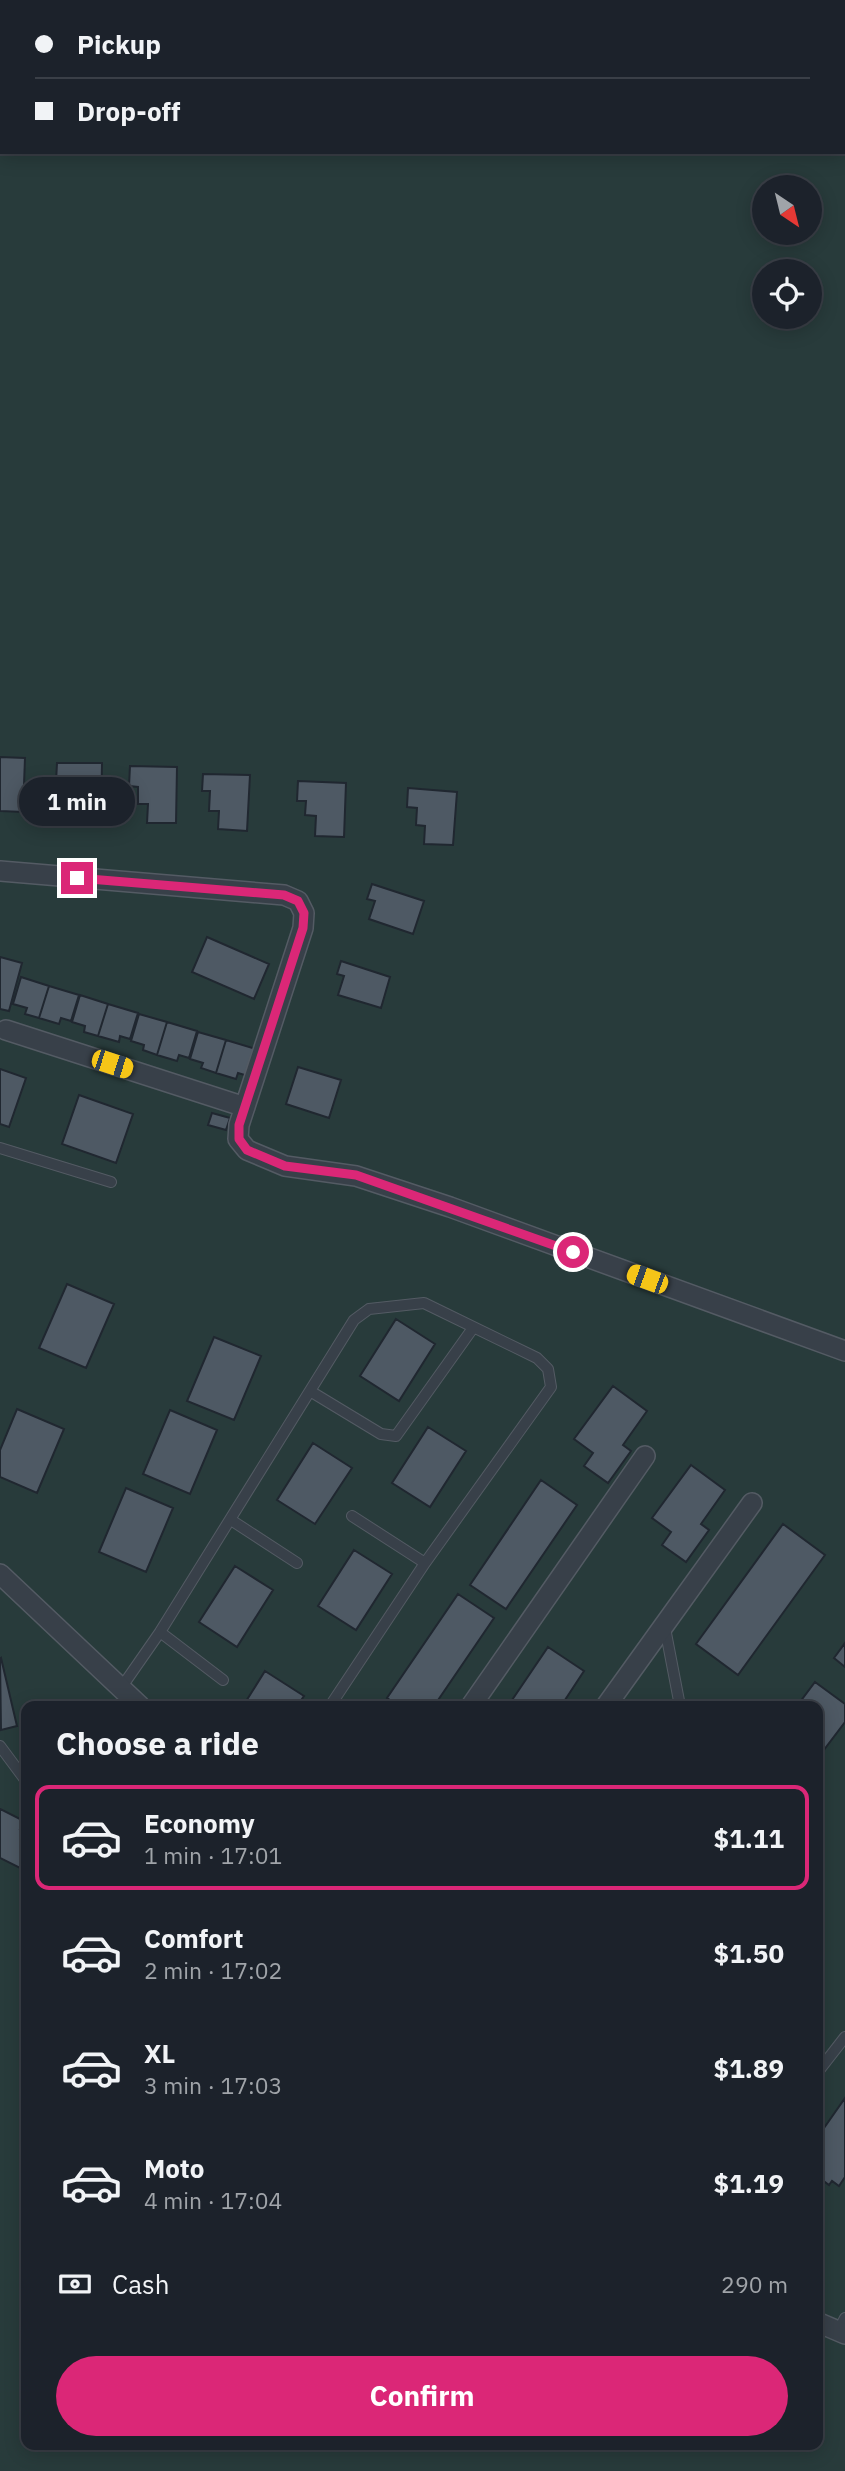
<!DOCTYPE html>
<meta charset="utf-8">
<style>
:root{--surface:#1c222b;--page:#252a33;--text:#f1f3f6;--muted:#a0a4a9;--line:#3a3f47;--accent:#db2777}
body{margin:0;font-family:"IBM Plex Sans",sans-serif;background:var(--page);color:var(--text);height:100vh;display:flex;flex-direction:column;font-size:26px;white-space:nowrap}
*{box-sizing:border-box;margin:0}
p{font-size:23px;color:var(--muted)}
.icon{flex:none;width:38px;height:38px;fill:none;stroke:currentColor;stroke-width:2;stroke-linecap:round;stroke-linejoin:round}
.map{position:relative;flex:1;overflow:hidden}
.sheet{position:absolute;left:21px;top:1701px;width:802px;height:749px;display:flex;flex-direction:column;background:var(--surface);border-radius:14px;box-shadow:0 4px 18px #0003,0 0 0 2px var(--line)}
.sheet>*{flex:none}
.guide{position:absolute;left:0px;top:0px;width:845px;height:154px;box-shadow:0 4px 18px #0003,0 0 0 2px var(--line);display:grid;align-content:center;height:154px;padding:0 35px;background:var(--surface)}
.needle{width:46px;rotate:145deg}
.tools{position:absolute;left:752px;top:175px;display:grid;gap:14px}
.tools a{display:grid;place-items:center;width:70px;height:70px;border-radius:50%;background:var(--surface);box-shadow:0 4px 18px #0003,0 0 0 2px var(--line);font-size:35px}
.end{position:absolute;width:32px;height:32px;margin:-16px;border:9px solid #db2777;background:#fff;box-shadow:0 0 0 4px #fff}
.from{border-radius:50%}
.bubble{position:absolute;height:49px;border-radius:24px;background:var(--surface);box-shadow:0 4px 18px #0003,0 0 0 2px var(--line);font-size:23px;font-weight:700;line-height:49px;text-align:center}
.car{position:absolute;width:21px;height:42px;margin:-21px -10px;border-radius:9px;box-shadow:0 0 5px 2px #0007;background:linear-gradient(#f5c518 24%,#345 0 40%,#f5c518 0 76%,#345 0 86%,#f5c518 0)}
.guide b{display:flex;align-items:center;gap:24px;height:66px;font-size:26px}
.guide b+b{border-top:2px solid var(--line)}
.guide i{width:18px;height:18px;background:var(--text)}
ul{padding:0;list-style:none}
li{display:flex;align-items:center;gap:21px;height:105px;margin:0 14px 10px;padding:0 21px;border:4px solid transparent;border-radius:14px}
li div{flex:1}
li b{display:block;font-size:26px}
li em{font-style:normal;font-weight:700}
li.selected{border-color:var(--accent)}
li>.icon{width:63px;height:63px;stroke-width:1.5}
h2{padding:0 35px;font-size:32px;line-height:84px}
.pay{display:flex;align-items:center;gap:18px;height:77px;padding:0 35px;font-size:26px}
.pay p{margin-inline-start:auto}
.button{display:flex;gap:14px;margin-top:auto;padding:14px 35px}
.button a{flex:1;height:80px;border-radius:42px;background:var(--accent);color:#fff;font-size:28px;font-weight:700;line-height:80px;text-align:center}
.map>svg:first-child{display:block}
</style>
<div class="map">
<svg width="845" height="2471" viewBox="0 0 845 2471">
<rect width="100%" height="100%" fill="#252e39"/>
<path fill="#283b3b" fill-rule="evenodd" d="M0,0H845V2471H0ZM2,2H844V152H2ZM765,187H810V233H765ZM765,271H810V317H765ZM26,1706H817V2445H26Z"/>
<path fill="#4e5964" stroke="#202730" stroke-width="2" d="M0,757L25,758L23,812L0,811Z
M57,763H102L101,818H73L74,798H63L64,782H56Z
M130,766L177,767L176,823H147L148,804H138V787L129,786Z
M203,774L250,775L247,831L218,829L219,811H209L210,791H202Z
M298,781L346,783L344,837L315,836L316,816L305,815L306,801H297Z
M408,788L457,792L453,845L424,844L425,826L416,825L417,808L407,807Z
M372,884L424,901L413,934L369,919L375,901L367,899Z
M207,937L269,964L254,999L192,972Z
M0,957L22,963L9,1011L0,1009Z
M341,961L390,977L381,1008L338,995L344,976L337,974Z
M21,977L49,986L39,1018L25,1014L27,1008L13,1004Z
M49,986L79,995L71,1021L61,1018L59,1024L39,1018Z
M80,995L108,1004L98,1036L84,1032L85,1026L72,1022Z
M108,1004L138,1013L130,1039L120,1036L119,1042L98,1036Z
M139,1014L167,1022L157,1055L143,1050L144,1045L131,1041Z
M167,1022L197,1031L189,1058L179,1055L177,1061L157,1055Z
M198,1032L226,1040L216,1073L201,1068L203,1063L190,1059Z
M226,1040L256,1049L248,1076L238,1073L236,1079L216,1073Z
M298,1067L341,1080L329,1118L286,1104Z
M0,1069L26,1078L9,1127L0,1124Z
M79,1095L133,1114L116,1163L62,1144Z
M212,1113L230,1118L226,1130L208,1125Z
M67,1284L114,1304L86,1368L39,1348Z
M396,1319L435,1344L399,1401L360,1376Z
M214,1337L261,1356L234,1420L187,1401Z
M613,1386L647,1411L623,1445L631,1451L608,1483L584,1466L593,1453L574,1439Z
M17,1409L64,1429L37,1493L0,1477V1450Z
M170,1410L217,1430L190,1494L143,1474Z
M428,1427L466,1451L430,1507L392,1483Z
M313,1443L352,1468L315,1524L277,1500Z
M691,1465L725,1490L701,1524L709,1530L686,1562L662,1545L671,1532L652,1518Z
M541,1480L577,1505L506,1609L470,1585Z
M126,1488L173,1508L146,1572L99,1552Z
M783,1524L825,1555L738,1675L696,1644Z
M354,1550L392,1574L356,1630L318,1606Z
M235,1566L273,1590L237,1647L199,1622Z
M458,1594L494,1618L434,1706H399L387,1698Z
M845,1643V1667L834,1658Z
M548,1647L584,1671L561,1706H508Z
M1,1658L17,1726L1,1730L0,1659Z
M265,1671L304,1696L297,1706H243Z
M815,1682L845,1704V1722L817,1759V1706H797Z
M0,1809L24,1821L20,1829L26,1832V1843L22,1852L26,1854V1871L0,1858Z
M845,2098V2177L839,2186L832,2181L829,2185L817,2176V2138Z"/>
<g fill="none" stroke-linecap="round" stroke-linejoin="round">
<defs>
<path id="service" d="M0,1148L111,1182
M310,1391L381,1434L396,1436L473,1328
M352,1516L425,1563
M231,1520L297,1563
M665,1628L680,1706
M160,1632L223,1680
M121,1688L160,1632L354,1320L369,1309L424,1303L537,1358L548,1369L551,1387L425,1563L330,1706
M0,1746L26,1781
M817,2073L845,2037
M838,2332L845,2318"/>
<path id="minor" d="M0,871L284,895L298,901L304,913L303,928L239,1125L238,1139L247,1150L285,1166L356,1176L450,1207L845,1351
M6,1030L245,1107
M0,1574L140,1706
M471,1706L645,1456
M606,1706L752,1503
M817,2322L845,2334"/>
</defs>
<use href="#service" stroke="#545b64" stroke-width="12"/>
<use href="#minor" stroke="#545b64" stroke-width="22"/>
<use href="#service" stroke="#384049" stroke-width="10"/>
<use href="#minor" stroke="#384049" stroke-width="19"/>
</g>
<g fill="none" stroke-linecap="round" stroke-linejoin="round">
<path stroke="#db2777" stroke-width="9" d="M77,878L284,895L298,901L304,913L303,928L239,1125V1139L247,1150L285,1166L356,1175L573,1252"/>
</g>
</svg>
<div class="tools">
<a><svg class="needle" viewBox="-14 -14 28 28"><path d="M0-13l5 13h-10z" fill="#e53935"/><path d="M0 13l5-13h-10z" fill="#a0a4a9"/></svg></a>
<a><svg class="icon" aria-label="locate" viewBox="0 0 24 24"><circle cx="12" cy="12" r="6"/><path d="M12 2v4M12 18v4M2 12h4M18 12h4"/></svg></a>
</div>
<i class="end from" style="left:573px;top:1252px"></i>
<i class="end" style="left:77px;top:878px"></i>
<div class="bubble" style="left:19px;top:777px;width:116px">1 min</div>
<i class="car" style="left:112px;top:1064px;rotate:108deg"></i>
<i class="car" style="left:647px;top:1279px;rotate:290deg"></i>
<div class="guide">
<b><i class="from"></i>Pickup</b>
<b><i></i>Drop-off</b>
</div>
<section class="sheet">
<h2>Choose a ride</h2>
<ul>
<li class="selected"><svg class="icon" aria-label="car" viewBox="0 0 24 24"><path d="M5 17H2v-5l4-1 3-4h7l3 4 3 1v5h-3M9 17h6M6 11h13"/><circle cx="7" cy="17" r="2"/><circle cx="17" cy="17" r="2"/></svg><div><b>Economy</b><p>1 min · 17:01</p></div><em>$1.11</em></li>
<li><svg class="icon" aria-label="car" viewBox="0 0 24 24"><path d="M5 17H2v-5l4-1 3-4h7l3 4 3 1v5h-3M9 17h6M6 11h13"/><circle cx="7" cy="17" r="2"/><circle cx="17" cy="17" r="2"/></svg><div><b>Comfort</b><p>2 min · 17:02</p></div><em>$1.50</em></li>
<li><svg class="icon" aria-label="car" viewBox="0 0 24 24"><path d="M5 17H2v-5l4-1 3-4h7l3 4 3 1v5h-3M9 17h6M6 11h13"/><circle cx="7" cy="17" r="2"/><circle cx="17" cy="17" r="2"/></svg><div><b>XL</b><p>3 min · 17:03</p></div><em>$1.89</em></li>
<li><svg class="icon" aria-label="car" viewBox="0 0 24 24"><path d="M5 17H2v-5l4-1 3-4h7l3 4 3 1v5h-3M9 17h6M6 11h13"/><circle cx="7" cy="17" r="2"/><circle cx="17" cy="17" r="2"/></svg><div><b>Moto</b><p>4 min · 17:04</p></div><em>$1.19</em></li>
</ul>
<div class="pay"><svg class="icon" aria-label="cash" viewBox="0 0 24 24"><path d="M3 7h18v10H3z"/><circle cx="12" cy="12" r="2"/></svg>Cash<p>290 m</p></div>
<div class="button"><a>Confirm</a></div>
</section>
</div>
